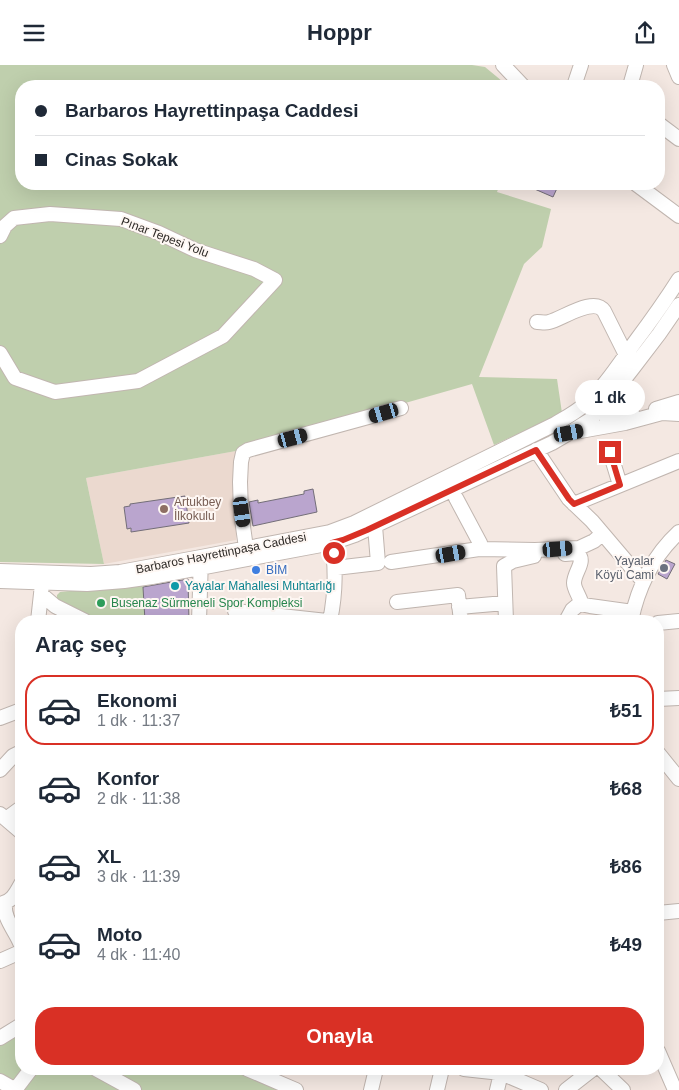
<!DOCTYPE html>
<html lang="tr">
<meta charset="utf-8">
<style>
:root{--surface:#fff;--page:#f2f2f3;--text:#1f2937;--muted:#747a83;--line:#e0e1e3;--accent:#d93025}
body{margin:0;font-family:Helvetica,sans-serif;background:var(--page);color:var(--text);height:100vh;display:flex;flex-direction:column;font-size:19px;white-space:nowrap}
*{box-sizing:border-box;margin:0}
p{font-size:16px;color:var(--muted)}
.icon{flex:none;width:28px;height:28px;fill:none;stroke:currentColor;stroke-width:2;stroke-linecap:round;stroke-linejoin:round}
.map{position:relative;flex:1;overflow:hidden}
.sheet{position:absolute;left:15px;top:550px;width:649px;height:460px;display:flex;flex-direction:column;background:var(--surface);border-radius:20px;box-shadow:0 5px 20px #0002}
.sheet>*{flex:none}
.hud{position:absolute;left:15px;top:15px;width:650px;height:110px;border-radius:20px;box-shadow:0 5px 20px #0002;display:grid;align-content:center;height:110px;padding:0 20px;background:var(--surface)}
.end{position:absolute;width:22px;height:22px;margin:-11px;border:6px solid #d93025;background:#fff;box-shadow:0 0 0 2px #fff}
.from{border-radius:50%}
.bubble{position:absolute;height:35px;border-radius:18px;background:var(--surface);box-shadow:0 5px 20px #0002;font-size:16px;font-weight:700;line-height:35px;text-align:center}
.car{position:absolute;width:15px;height:30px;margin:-15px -8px;border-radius:6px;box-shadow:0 0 4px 1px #0007;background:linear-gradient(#222 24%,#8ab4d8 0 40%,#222 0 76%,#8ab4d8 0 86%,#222 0)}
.hud b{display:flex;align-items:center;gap:18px;height:48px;font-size:19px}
.hud b+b{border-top:1px solid var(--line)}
.hud i{width:12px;height:12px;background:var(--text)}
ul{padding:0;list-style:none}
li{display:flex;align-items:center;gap:15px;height:70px;margin:0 10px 8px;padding:0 10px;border:2px solid transparent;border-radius:20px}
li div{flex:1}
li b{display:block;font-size:19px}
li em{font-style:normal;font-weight:700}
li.current{border-color:var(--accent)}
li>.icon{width:45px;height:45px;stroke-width:1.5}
h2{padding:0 20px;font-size:22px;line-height:60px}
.primary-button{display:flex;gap:10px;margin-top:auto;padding:10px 20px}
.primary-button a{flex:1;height:58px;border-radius:20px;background:var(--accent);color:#fff;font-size:20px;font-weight:700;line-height:58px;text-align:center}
header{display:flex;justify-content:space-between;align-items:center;height:65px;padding:0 20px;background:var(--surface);font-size:22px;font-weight:700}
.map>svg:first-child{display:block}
</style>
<header><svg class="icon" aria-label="menu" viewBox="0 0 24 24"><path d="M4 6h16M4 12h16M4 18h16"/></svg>Hoppr<svg class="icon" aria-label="share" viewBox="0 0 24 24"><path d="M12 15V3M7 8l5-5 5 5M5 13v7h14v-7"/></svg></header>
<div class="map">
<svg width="679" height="1025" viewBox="0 0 679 1025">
<rect width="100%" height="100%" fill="#f4e8e2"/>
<path fill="#ebd9cf" d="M236,386V475L104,499L86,413Z"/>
<path fill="#bfcfad" d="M0,0H472L485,2L508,21H21V119H500L497,127L551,144L542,182L524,199L479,312L557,314L562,348L494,380L472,319L236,386L86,413L104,499L0,497Z
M143,518L145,556H97L61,539L57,536V530L60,527Z
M21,966V1004H240L288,1025H0V979Z"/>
<path fill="#baa5ce" stroke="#736e78" d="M523,119H559L553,132Z
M313,424L317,447L253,461L249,437L258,435V438L304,429V426Z
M185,431L189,458L131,467V463L127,464L124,442L130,441V439Z
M666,495L675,499L667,514L658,509Z
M188,514L189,556H145L143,522Z"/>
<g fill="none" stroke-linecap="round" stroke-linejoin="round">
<defs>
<path id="minor" d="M503,0L523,21
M674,0L679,12
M574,21L581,0
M630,21L636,0
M659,59L679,74
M636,119L679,151
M0,171L5,161L14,153L50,149L121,154L159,168L195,185L254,204L275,215L223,271L138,316L55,327L15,313L0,288
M537,257C541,257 545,258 549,257C562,254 594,231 604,246L626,290
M656,344L679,337
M598,345L605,350H614L632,348
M575,367L625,358L662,348L679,349
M536,385L569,434L592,456L643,516
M610,387L620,420
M456,433L480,478L482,484
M574,439L679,396
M246,483L241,447L240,417L241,397L243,388L248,385L401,343
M565,489L577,488C587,496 574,507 574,518C574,524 579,530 581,537L578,540L572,545L566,556
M391,497L479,484L535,485L579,483L594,476L602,469
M335,503L378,498L375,461
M0,506L91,509L120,507L201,492L330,467L354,458L555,359C565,353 575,348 584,340C604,323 619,299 635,277C650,257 665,236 679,214
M0,516L87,519L124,516L152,512L332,478L355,470L552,378L569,368L590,355L612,330L633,303L659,269L679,240
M42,517L41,529L55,541L85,556
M397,537L458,530L461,556
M580,539L590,541L633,547
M459,542L505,538
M235,546L327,556
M38,556L41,529
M199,556L201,493
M330,556C336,526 336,501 331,470
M506,556L504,501L513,496L534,491
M631,556C638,522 653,491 679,467
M658,558L679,556
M658,634L679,633
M0,653L21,645
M658,688L679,714
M0,705L13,691L21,687
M0,749L21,767
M6,754L21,743
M5,838C3,854 16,866 21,880
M0,839C12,837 16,828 21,819
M658,848L679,846
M0,896L18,888H21
M0,973L21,960
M658,986L675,1025
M96,1004L134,1025
M247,1004L296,1025
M464,1004L501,1008L541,1025
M601,1004L623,1025
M0,1016L16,1025
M15,1025L31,1004
M371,1025L376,1004
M437,1025L442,1004
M497,1025L502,1004
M566,1025L593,1004"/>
</defs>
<use href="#minor" stroke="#c1b6b0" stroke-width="16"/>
<use href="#minor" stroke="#fff" stroke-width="14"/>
</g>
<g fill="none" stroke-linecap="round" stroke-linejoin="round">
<path stroke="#d93025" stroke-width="6" d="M334,488L332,478L343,475L367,465L536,385L569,434L574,439L620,420L610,387"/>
</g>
<circle fill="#8d6e63" stroke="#fef7f3" stroke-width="2" cx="164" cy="444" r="5"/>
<circle fill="#6b7280" stroke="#fef7f3" stroke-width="2" cx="664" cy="503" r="5"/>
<circle fill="#3f7fe0" stroke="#fef7f3" stroke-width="2" cx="256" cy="505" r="5"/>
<circle fill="#0f9aa8" stroke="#fef7f3" stroke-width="2" cx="175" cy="521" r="5"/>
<circle fill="#2e9e5b" stroke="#fef7f3" stroke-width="2" cx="101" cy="538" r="5"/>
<g text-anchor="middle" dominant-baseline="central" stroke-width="4" stroke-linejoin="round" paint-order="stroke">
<g font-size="12" fill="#2e2a27" stroke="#fef7f3">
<text transform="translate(165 172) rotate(21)">Pınar Tepesi Yolu</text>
<text transform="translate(221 488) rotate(-11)">Barbaros Hayrettinpaşa Caddesi</text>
</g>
<g font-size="12" fill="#785e54" stroke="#fef7f3" text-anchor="start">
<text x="174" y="437">Artukbey<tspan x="174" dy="14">İlkokulu</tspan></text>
</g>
<g font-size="12" fill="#5b616d" stroke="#fef7f3" text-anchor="end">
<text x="654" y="496">Yayalar<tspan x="654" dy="14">Köyü Cami</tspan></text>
</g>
<g font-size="12" fill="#366cbe" stroke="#fef7f3" text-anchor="start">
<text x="266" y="505">BİM</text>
</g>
<g font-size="12" fill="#0d838f" stroke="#fef7f3" text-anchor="start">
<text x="185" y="521">Yayalar Mahallesi Muhtarlığı</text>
</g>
<g font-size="12" fill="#27864d" stroke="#fef7f3" text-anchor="start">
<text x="111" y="538">Busenaz Sürmeneli Spor Kompleksi</text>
</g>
</g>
</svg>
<i class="end from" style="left:334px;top:488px"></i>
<i class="end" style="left:610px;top:387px"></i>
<div class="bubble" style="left:575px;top:315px;width:70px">1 dk</div>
<i class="car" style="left:384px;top:348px;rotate:254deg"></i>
<i class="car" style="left:569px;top:368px;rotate:80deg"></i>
<i class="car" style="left:293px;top:373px;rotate:75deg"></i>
<i class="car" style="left:242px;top:447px;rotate:172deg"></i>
<i class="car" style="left:558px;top:484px;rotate:85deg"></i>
<i class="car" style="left:451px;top:489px;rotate:80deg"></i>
<div class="hud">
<b><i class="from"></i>Barbaros Hayrettinpaşa Caddesi</b>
<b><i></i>Cinas Sokak</b>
</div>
<section class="sheet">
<h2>Araç seç</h2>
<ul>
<li class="current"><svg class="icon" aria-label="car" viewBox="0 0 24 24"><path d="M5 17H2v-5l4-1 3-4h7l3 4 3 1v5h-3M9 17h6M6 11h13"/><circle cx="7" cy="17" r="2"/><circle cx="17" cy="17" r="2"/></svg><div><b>Ekonomi</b><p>1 dk · 11:37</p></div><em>₺51</em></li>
<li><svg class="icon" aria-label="car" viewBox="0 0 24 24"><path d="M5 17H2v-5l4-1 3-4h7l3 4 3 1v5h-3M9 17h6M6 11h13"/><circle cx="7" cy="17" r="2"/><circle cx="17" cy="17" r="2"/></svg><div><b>Konfor</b><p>2 dk · 11:38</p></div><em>₺68</em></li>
<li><svg class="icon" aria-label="car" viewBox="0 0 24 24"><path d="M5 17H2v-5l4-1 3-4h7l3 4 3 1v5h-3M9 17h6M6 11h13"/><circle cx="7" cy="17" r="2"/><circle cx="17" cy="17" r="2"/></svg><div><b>XL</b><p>3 dk · 11:39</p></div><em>₺86</em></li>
<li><svg class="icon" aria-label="car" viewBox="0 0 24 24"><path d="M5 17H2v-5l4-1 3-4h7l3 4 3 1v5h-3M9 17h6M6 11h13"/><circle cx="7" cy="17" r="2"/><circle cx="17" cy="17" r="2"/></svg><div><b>Moto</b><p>4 dk · 11:40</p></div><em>₺49</em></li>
</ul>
<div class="primary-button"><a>Onayla</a></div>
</section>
</div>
